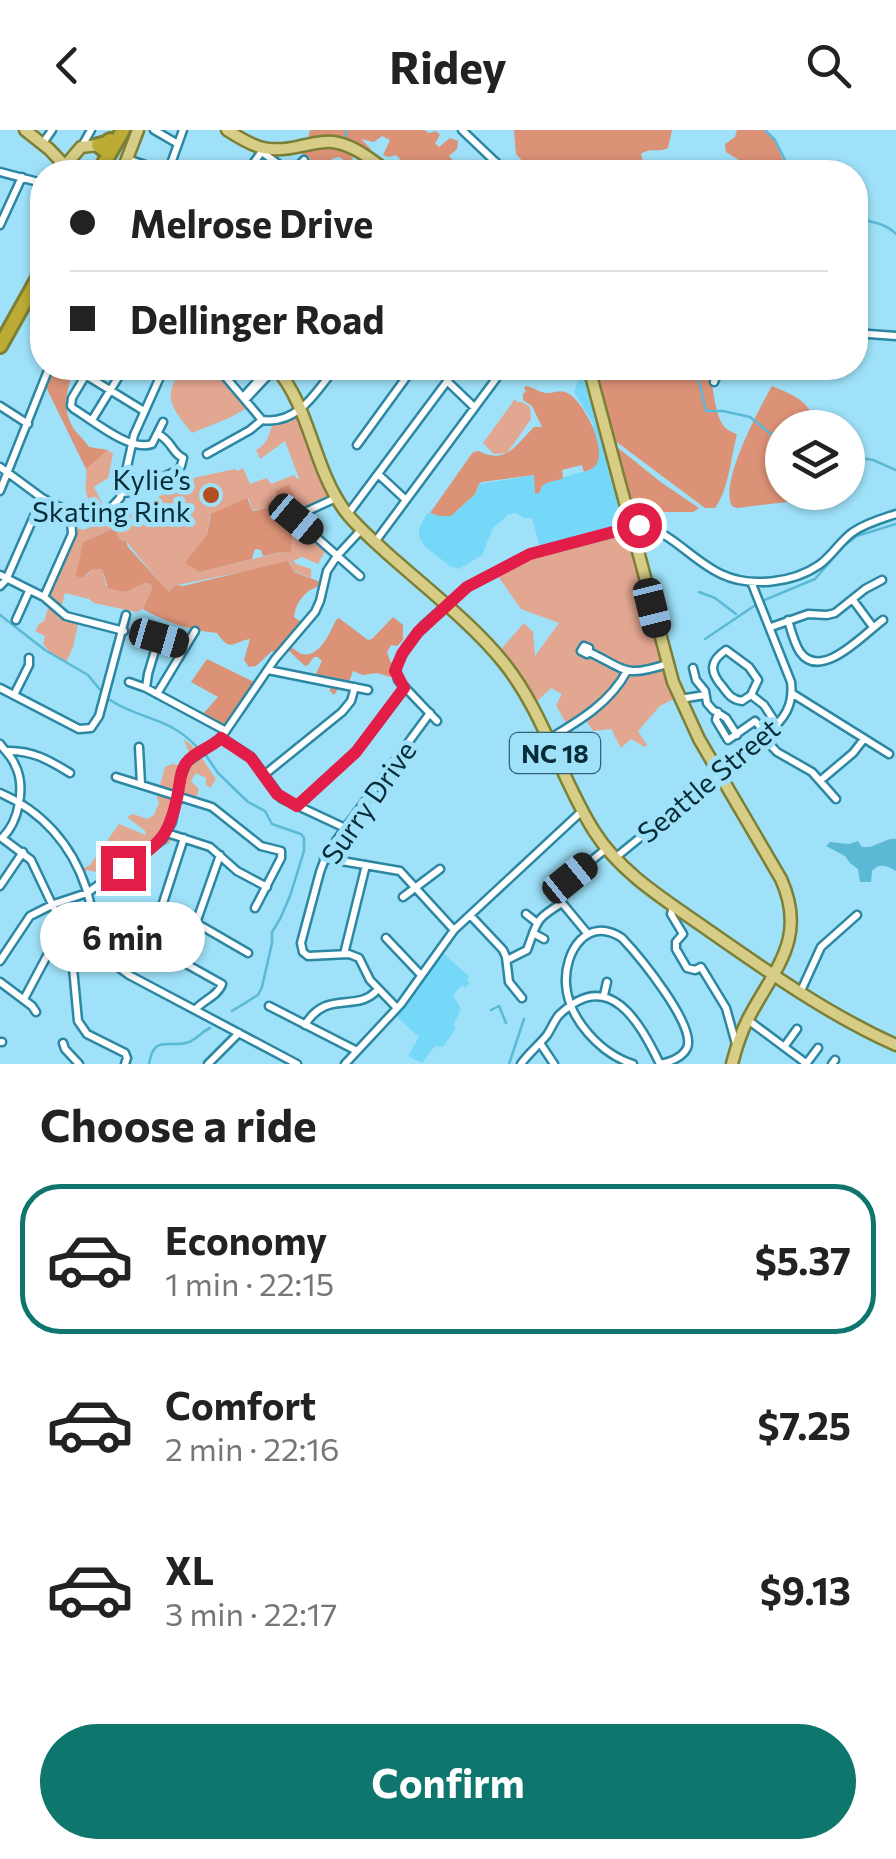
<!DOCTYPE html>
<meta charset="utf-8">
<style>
:root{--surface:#fff;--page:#f2f2f2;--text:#222;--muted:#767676;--line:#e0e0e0;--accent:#0f766e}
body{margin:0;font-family:Commissioner,sans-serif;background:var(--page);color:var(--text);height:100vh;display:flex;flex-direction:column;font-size:38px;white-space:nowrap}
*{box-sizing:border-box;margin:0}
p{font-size:32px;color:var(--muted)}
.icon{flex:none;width:55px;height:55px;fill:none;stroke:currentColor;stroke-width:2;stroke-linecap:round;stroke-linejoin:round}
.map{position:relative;height:934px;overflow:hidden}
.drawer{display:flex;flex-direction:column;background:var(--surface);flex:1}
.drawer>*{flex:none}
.guide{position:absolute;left:30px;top:30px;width:838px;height:220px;border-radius:40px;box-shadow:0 2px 8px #0004;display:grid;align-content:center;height:220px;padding:0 40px;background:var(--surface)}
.tools{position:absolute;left:765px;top:280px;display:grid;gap:20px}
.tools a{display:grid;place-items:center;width:100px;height:100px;border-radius:50%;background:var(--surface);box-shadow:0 2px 8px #0004;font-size:50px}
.end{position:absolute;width:45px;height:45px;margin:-22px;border:12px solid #e11d48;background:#fff;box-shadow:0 0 0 5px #fff}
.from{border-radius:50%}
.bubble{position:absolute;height:70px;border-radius:35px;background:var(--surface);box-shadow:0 2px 8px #0004;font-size:32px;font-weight:700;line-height:70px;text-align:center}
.car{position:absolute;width:30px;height:60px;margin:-30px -15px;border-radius:12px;box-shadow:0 0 8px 2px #0007;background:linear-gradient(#222 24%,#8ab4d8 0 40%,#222 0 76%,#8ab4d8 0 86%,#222 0)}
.guide b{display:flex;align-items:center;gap:35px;height:95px;font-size:38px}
.guide b+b{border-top:2px solid var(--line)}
.guide i{width:25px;height:25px;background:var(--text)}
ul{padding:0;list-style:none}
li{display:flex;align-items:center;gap:30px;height:150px;margin:0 20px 15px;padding:0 20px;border:5px solid transparent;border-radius:40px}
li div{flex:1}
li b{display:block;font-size:38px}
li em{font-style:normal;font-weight:700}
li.selected{border-color:var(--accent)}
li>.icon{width:90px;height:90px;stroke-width:1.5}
h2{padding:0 40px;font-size:45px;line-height:120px}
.cta{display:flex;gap:20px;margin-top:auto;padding:20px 40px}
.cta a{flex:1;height:115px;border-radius:60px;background:var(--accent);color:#fff;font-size:40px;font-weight:700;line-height:115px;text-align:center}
header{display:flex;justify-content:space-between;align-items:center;height:130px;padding:0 40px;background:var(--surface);font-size:45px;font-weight:700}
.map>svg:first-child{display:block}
</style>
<header><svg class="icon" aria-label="back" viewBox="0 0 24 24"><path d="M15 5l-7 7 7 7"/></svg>Ridey<svg class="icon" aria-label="search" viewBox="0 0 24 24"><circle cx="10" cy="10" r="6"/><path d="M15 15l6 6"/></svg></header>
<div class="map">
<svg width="896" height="934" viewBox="0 0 896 934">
<rect width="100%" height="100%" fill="#9ee1f8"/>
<path fill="#76d8f8" d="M591,247L631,397L541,421L532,388H524L515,383L509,384L493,398L482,425L459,439L450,436L424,416L419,406V399L427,383L440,386H451L475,364L480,354L535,345L536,364L546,352L590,340L593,293L574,262L578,251Z
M438,819L469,846L467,850L470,853L465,858L462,855L453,865L461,879L453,895L456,898L443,917L435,916L422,933L408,926L419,907L393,883Z"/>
<path fill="#e2a791" d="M183,238L190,242L196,238H218L251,276L229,288L192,303C171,277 161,267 183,238Z
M515,269L517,272H522L530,277L531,289L507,323L494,324L483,313Z
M301,281L337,368L301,384L276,361V368L267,373L266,378L253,380L249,369L210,386L207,405L186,433L200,442L281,422L291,423V404L296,389L328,416L318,434L302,427L293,431L296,434L311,439V448L291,440L290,432L173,456L171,461H167L126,411L120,410L112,399L108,400L83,412L86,446L93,439H102L106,456L126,462L144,453L151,454L152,458L143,479L136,482L94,473L89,469L65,463L60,482L79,490L73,517L66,532L53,526L43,514L45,506L35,501L39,494L44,491L50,472L44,467L72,397L84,400L105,390L96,369L89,370C82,359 88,348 86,338L108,320L113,324L108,348L94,357L108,385L116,390L193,348L235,339L237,341L243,338L250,354L267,348L271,354L294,345L297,349L299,348L285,311L260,329L256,320C268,314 270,303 273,291Z
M631,397L679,566L660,576L638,601L647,615L645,617L631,609L621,618L611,599L593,601L584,588L568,597L556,575L562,564L551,558L532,576L497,524L524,493L533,502L535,526L559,493L521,479L495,442L519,429Z
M184,609C201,622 204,633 216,649L210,658L206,655V648L196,643L191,651L199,659L195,671L177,666L167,702L173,705L169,714L159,713L97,753L96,749L99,747L96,742L87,740L83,745L78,741L90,735L119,694L146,705L145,701L127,687L133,684L147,689L154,685L159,673L157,667L165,637L172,634L184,636L191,628Z"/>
<path fill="#dc9276" d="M310,0H424L429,3L436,1L440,5L435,13L439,17L450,8L458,11L457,19L449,26L460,40L459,42H428L423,40L413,42L396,25L388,27L383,25L390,10L382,6L374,12L361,9L371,19L370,26L355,17L352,31L357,38L365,42H346L344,30L339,27L332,29L327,42H307L310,28L294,20L307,11Z
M514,0H672L668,18C659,23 650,17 641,24L643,32L653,42H532L516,24Z
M737,0H767L777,14L787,42H758L726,22L725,14L735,7Z
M55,238H75C66,259 60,284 78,304C82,308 86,312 89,317L108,320L86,339L44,253Z
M589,238H710C712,252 715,284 723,295C726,300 732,302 737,304C731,327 729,359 715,378H705L606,304Z
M526,256C534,257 539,263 548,263C555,263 558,260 565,262C582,267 606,316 597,333C594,339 590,339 584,342L582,335L562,340L563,348C555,353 542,349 540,362L535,364L534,345L482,352L479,354L475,364L451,386H440L430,383L473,322L479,321C506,335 515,316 534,297H542L532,276L523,270V264L526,261L524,258Z
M772,256C798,267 807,270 819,297L782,298V362L811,363L803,370L737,378L732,376C719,353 759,279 772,256Z
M608,310L662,353L699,378L693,382H650L628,386Z
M289,354L301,384C288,395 293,409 291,423L281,422L263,426L261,420L256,419L254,421L252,429L200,442L186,434V431L207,405L211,384L247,368L253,381L266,378L267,373L276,368V361Z
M111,399L116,401L120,410L126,411L128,417L169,462L175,455L183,456L288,431L294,442L323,453V456C308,456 295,473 294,487L304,494L287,515C289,516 301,524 302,524C320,528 330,502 336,490L339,488L368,510L372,509L393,487L403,495V510L397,516L391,515L387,522L390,531L396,537L395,541L390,547L377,543L363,545L353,541L348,555L341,554L334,565L330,561V552L314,548L322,531L318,527H314L308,535L305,536L285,517L279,525L272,521L256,536L249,537L244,530L250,509C232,512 231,523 217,503C190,500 167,493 143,479L152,458L151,454L144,453L126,462L108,458L102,439H93L82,448L76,446L83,412Z
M207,529L256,553L226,597L202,585L218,567L191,552Z"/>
<path fill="#5cb9d6" d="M890,709H896V741C888,736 879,732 872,741L871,752H860L858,739L850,733L845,726L826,716L830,712L849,714L858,711L862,717H870Z"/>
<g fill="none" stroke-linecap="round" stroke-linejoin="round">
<path stroke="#5cb9d6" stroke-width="2.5" d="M765,0L775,10L791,42
M344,9L347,0
M855,88C869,91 886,93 896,104
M686,238L699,251L706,281H723L750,287L782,313
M848,326L873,330L896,340
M699,462L715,468L736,484
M762,471L815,449L845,415L857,406L896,394
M0,485L45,520L88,545L102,562
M705,509L757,474
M110,570C140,590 168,586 197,617
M205,624L218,643L248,672L265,681L272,694L301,704L304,708V721L290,766L280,789L272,802V813L262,857L258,865L232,881
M491,880L499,876L506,893
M149,934C154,903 170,919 189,912C195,910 203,901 210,898
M509,934L524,889"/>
<defs>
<path id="minor" d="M154,0L178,14
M462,0L506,42
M43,13L52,0
M82,16L91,0
M262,22L289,42
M127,29L167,42
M0,42L42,53
M168,42L183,0
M247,42L263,20
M293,42L304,30
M487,42L496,32
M0,95L22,47
M855,203L896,206
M74,238L144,281
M90,238L72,268L71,276L74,279C94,291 130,322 152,314L163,292
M218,238L262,290
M447,251L474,277
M714,252L720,238
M244,266L262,246
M246,269L275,238
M0,276L28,294
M92,290L124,238
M262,290C298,295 316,262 335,238
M357,315L413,238
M207,324L250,300L262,290
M0,337L42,368L67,381L71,387L72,404L44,467
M378,344L406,370
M0,361L49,238
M122,363L132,362L176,341L181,336L183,328C171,322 173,312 158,304
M336,368L301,384L296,389L360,446
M109,380L120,368L134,305L164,238
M348,384L457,238
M375,412L504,238
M0,445L44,467L66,486L124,501
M0,456L6,450L42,368
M853,470L873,497
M16,490L29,461
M788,490C791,500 794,513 800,522C821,552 865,503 883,490
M771,497L808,484L827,485L835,483L865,459L882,450
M144,503L186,515
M584,516L589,518L587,524L581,521Z
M726,520L749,537L758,550L751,565L742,571C731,569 729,565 722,556C709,541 710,531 726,520Z
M589,522C627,540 624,548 667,534
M693,538L696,550L705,561L707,573L713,580L726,588L737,605
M268,540L368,560
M129,552L146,558L226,601
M0,558L79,599L91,598L99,586L126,485
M146,558L148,544L159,507
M157,564L195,501
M793,564L889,624
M14,565L29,535V528
M751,565L764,575L777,595
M680,569L705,565
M718,582L716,590L728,610L755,591L767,604
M437,591L398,550L396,537L405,519L424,495L467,457L530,424L642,395C672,403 693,431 721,444C750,458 793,453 819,435C832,426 840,411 853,402C866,393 881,389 896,384
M763,607L777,622L812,642L836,669
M221,608L251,627L281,668L345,698
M549,609C579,591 610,573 627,541
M0,614C5,621 12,627 15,635C26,656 19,692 2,708
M139,617L141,654
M6,621C32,620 49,630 70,643
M264,645L342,582L351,571L355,557
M116,647L212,677L261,716L281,721V728L255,778
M821,650L853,623L864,609
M0,663C42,681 72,715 86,758C100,800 86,816 129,845L297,934
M297,676L356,622L404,559
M167,703L210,717L237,741L267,757
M2,708L31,730L59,789L57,807L24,869
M184,708L161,779L159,804L154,816L222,854C218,866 203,870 195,880
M324,728L400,741L454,800
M615,728L767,604C784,589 794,576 791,552L752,454
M0,756L23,722
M403,767L440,739
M673,777L671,784L683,804L676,812V819L687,838L695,840L701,837L726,878L736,914
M160,782L198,794L248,823
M526,784L536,792
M470,785L503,820L506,827L509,852L522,868
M196,793L220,725
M93,800L78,825L73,838L78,891L87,904L125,923L127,928L125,934
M533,803L544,809
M587,803L553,762L607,718
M386,808L421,845
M344,824L366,735
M507,830L527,820C538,791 534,790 562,773
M0,831L30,786L54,774L87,763L162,710L172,692L181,646L187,632L221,608L275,529L315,482L320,471L327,441L337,426L361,400
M0,852L32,876L36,882
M800,863L821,817L857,785
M604,865L607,852
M269,876L357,921
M397,878L370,850L359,828L349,824L308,826L303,822L301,813L320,742L327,723L430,583
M748,890L807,934
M305,895C327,858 358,884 378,859
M0,912H2
M63,913L65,919L79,934
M540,913L554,934
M784,917L797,899
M208,934L239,903
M345,934L401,874L454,800L582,681
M521,934C528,924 539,915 547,905C551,899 554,891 559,885C609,837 639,891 660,934
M633,934C601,924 568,889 566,854C564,822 587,785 622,808C638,825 697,896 687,918C682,928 670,932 660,934
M806,934L818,918
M832,934L835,930"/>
<path id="major" d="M25,0L49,19L71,42
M227,0C255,18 268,24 301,16C312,14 322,11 333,12C355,15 372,31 389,42
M65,36L81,17L98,15
M122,42L138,0
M276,238C311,279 313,338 345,381C357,397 373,410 388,424C425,457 474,495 504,533C544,583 560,647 594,701C621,744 667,771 708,800C768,842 829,885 896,915
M589,238L673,552L699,609L781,749C808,809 774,839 748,889C741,903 736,918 732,934"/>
<path id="highway" d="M104,20L98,15L106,13L110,10
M99,42L123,0
M0,216L42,141"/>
</defs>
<use href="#minor" stroke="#2b87a2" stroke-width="11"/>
<use href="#major" stroke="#7c7f36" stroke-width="15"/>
<use href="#highway" stroke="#7c7f36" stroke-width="18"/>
<use href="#minor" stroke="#fff" stroke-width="6"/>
<use href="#major" stroke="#d7cd86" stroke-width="10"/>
<use href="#highway" stroke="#bcab35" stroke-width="12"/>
</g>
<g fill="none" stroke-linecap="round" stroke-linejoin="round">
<path stroke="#e11d48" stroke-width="12" d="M123,738C160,713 169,709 178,663C180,653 180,640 187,632C196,621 211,618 221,608L251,628L277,664L297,676L356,622L404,558L395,541L402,524L418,502L467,457L530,424L639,395"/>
</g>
<circle fill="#b34d22" stroke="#9ee1f8" stroke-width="4" cx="211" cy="365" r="10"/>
<g text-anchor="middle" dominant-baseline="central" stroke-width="10" stroke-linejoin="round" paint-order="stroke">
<rect fill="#9ee1f8" stroke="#336271" stroke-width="2.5" x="510" y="603" width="90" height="40" rx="8"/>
<g font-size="25" font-weight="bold" fill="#052c37">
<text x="555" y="623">NC 18</text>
</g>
<g font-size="28" fill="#052c37" stroke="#9ee1f8" text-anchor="end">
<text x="191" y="349">Kylie’s<tspan x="191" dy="32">Skating Rink</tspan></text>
</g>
<g font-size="28" fill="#052c37" stroke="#9ee1f8">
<text transform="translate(708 650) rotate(-40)">Seattle Street</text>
<text transform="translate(368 672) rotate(-55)">Surry Drive</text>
</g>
</g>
</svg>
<div class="tools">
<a><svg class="icon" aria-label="layers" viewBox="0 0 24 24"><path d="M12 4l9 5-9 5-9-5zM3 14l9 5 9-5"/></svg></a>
</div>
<i class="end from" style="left:639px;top:395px"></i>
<i class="end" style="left:123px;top:738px"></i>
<div class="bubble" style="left:40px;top:772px;width:165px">6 min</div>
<i class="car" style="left:296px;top:389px;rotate:130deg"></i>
<i class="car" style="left:652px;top:478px;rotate:166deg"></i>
<i class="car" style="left:159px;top:508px;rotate:106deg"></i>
<i class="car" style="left:570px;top:748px;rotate:51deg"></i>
<div class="guide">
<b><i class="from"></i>Melrose Drive</b>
<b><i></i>Dellinger Road</b>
</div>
</div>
<section class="drawer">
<h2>Choose a ride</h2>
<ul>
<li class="selected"><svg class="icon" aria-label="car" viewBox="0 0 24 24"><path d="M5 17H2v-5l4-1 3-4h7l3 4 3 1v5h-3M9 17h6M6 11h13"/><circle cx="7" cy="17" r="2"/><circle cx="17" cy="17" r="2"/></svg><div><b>Economy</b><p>1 min · 22:15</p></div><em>$5.37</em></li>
<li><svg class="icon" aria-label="car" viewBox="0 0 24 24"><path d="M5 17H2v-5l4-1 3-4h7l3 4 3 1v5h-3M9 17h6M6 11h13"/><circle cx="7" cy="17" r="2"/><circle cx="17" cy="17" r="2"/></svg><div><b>Comfort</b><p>2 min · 22:16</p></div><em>$7.25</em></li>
<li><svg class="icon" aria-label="car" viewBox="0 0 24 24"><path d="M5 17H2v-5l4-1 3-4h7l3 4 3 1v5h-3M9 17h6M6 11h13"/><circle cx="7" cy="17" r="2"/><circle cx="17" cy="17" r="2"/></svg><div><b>XL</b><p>3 min · 22:17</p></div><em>$9.13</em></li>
</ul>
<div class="cta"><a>Confirm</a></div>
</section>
